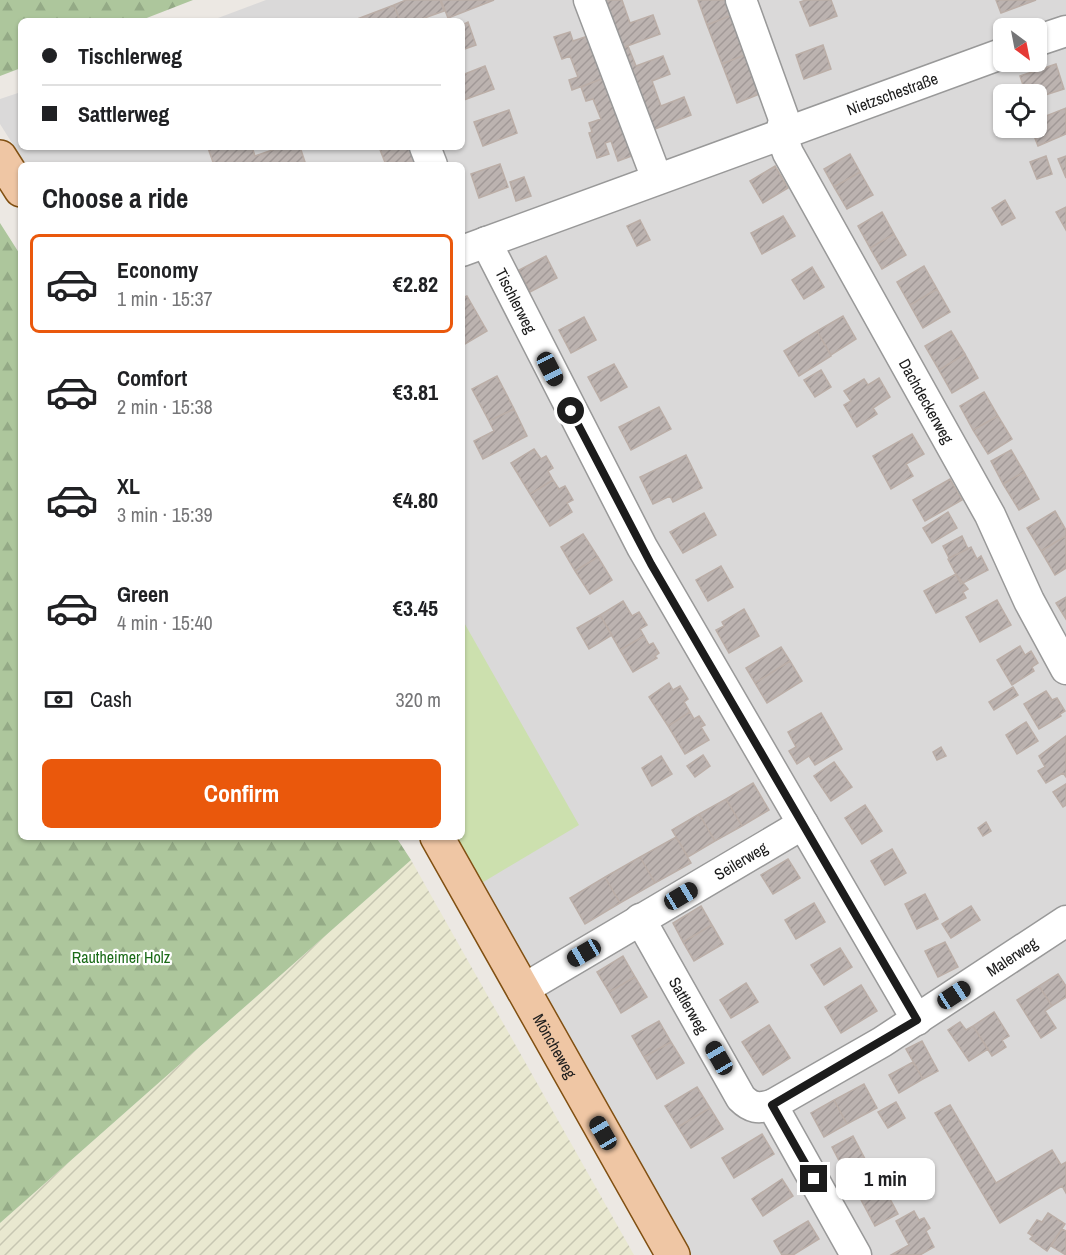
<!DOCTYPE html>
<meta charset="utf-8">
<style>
:root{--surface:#fff;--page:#f6f6f6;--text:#202124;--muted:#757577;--line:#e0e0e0;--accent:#ea580c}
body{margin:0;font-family:"Archivo Narrow",sans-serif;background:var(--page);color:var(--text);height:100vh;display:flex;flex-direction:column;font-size:22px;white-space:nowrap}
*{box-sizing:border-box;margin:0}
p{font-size:20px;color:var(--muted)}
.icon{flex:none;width:33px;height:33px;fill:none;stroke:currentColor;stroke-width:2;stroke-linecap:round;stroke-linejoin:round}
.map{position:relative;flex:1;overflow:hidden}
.drawer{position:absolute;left:18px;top:162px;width:447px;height:678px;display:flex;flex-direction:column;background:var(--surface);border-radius:9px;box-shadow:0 2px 4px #0004}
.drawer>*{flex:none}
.guide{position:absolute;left:18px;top:18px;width:447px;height:132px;border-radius:9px;box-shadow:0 2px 4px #0004;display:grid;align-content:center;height:132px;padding:0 24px;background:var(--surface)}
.needle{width:39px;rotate:148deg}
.controls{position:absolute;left:993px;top:18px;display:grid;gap:12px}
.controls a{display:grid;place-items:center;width:54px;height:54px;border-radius:9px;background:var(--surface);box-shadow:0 2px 4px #0004;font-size:30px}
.end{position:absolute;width:27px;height:27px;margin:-14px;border:8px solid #1c1c1c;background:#fff;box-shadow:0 0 0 3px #fff}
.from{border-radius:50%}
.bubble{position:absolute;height:42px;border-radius:9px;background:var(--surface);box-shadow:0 2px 4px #0004;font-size:20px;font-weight:700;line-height:42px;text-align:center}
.car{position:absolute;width:18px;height:36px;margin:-18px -9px;border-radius:8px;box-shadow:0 0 4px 2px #0007;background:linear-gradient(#222 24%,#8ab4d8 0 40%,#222 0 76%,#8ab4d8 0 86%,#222 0)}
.guide b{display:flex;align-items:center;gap:21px;height:57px;font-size:22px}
.guide b+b{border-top:2px solid var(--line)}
.guide i{width:15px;height:15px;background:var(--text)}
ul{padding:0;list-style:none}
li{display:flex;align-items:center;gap:18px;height:99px;margin:0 12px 9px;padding:0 12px;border:3px solid transparent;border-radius:9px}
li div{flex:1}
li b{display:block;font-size:22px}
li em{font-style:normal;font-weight:700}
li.on{border-color:var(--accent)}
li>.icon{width:54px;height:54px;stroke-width:1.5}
h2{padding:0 24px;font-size:27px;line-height:72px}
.pay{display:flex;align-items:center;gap:15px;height:66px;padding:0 24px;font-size:22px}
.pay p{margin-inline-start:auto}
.button{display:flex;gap:12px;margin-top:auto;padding:12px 24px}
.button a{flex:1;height:69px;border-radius:9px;background:var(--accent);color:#fff;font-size:24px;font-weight:700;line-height:69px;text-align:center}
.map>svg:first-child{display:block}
</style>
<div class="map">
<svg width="1066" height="1255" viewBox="0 0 1066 1255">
<defs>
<pattern id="farmland-furrows" width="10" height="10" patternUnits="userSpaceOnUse" patternTransform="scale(1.5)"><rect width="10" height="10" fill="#e9e8d0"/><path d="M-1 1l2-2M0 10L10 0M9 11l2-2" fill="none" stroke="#c7c6b2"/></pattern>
<pattern id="forest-firs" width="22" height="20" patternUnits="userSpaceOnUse" patternTransform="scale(1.5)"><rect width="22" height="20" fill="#adc69c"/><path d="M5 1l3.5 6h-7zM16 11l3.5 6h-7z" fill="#94aa86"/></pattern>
<pattern id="building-hatch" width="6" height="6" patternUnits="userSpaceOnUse" patternTransform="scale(1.5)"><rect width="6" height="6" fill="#bcb3b0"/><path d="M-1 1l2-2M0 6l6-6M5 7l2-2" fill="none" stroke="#a19997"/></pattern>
</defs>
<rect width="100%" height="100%" fill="#ece8e3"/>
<path fill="#dad9d9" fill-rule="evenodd" d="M266,0H1066V1255H691L480,884L462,837V165H26L0,124V99L21,92V147H462V21H210ZM1004,28H1036V62H1004ZM1004,94H1036V128H1004Z"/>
<path fill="url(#farmland-furrows)" d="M411,860L634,1255H0V1223Z"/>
<path fill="url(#forest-firs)" d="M0,0H193L139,21H21V68L0,76Z
M0,223L21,256V837H396L411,860L0,1223Z"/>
<path fill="#cce0ae" d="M462,619L579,825L480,884L452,837H462Z"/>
<path fill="url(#building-hatch)" stroke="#bbaea7" stroke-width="1.5" d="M406,0H440L444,11L416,21H400L394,5Z
M441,0H494L448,18Z
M602,0H622L630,23L653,15L660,34L619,49Z
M698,0H727L732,15L707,25Z
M806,0H831L837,16L810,26L800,2Z
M996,0H1036L1001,13Z
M394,5L400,21H352Z
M732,15L747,54L722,64L707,25Z
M468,22L476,45L462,50V25Z
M570,32L573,41L594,34L609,76L572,90L569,80L578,77L570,56L562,59L554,37Z
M823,45L831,69L804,79L796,55Z
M628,46L636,66L663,56L670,74L652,81L661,106L684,97L691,115L650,131L619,49Z
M747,54L762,93L737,103L722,64Z
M1056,64L1064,89L1036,98V94H1026L1020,76Z
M485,66L494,89L464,100L462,75Z
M609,76L637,154L618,161L611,141L605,143L609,154L597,158L589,133L592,132L589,123L601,119L593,99L586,101L581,87Z
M1066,108V134L1038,146L1031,128H1036V120Z
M509,110L517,133L483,146L474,122Z
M252,147L255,156L281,147H300L306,165H214L208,148Z
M379,147H410L417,165H386Z
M850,154L860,172L834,187L824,169Z
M1046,156L1052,174L1037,179L1030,162Z
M1066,156V178L1058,159Z
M500,164L508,187L479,198L471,174Z
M775,166L788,188L763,203L750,181Z
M860,172L873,195L847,209L834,187Z
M524,177L531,196L516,201L510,182Z
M1005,200L1015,218L1002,225L992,208Z
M1066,207V230L1056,212Z
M882,212L894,234L870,248L858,226Z
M783,216L795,236L762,254L751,233Z
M640,220L650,240L637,246L627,226Z
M894,234L906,255L882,269L870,248Z
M546,256L557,278L530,292L519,270Z
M924,266L937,289L910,305L897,282Z
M812,267L824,287L804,299L792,280Z
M937,289L950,312L923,328L910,305Z
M467,296L487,331L465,344L462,339V298Z
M843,316L856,339L831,355L817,331Z
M584,317L596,340L571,353L559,330Z
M817,331L831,356L799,376L784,351Z
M951,331L965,354L939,370L925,346Z
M965,354L978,378L952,393L939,370Z
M614,364L627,387L601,401L588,377Z
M821,370L831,387L815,397L804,380Z
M497,376L514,409L489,421L472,389Z
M879,378L890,397L873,408L877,414L857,427L844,405L851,401L844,391L864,379L868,385Z
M984,392L998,416L973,430L960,406Z
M659,407L671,429L631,450L619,427Z
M514,409L527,436L483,459L474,441L494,431L489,421Z
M998,416L1012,439L988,454L973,430Z
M912,434L924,454L906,464L913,476L891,489L873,456Z
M534,449L541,459L546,456L553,468L548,471L553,480L530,494L511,463Z
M1011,450L1024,472L1003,484L991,461Z
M686,455L702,488L673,502L670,496L653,504L640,477Z
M1024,472L1039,499L1019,510L1003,484Z
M950,479L962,500L925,521L913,500Z
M553,480L559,489L565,486L573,500L567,503L572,512L550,526L530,494Z
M1055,511L1066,530V536L1041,551L1027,528Z
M948,512L957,528L932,543L923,528Z
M704,513L716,535L683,553L670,532Z
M583,534L598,557L575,571L561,547Z
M962,536L968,549L949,558L943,546Z
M1066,536V568L1055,575L1041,551Z
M971,547L977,559L981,556L988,570L961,584L948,559Z
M598,557L612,580L590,594L575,571Z
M721,566L733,587L708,601L696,580Z
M956,574L968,589L963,592L966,598L936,613L924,591Z
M1066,597V619L1056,603Z
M997,600L1011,625L980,642L966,617Z
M623,601L632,616L639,612L647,625L640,629L644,636L620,650L600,615Z
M744,609L759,636L729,653L716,630L724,626L722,622Z
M600,615L612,635L589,649L577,628Z
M644,636L649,645L653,643L659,653L655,656L657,658L633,672L620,650Z
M1020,646L1025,655L1031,651L1038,663L1032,667L1034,671L1012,685L997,660Z
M781,647L790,661L755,683L746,668Z
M790,661L802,681L767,703L755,683Z
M669,683L673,690L680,686L688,699L684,702L690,712L668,726L649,697Z
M1013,687L1018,695L994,710L989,702Z
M1046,691L1052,700L1057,698L1065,711L1060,714L1061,716L1039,729L1024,704Z
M690,712L694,719L699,716L705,725L701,727L709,740L685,754L668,726Z
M821,713L842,749L815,765L809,756L797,764L789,751L796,747L788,732Z
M1026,722L1038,741L1017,754L1006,735Z
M1066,736V777L1063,773L1046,783L1038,771L1045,767L1039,756Z
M941,747L946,756L937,760L933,752Z
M703,755L710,766L695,777L687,766Z
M661,756L672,774L652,786L642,768Z
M834,762L852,787L831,801L814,776Z
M753,783L769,810L742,826L726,799Z
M1066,784V805L1063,807L1053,792Z
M726,799L742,826L715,841L699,814Z
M865,805L882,831L862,844L845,818Z
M699,814L715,841L688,857L672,830Z
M986,822L991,831L983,836L978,828Z
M676,837L691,863L655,883L640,857Z
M892,849L906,873L885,885L871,861Z
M640,857L655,883L620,903L605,877Z
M788,859L800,878L773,894L761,875Z
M605,877L620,903L585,924L570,898Z
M925,894L938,919L917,929L905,904Z
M814,903L825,922L796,939L785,920Z
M701,906L712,925L683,942L673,923Z
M971,906L980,920L951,938L942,924Z
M712,925L723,944L694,961L683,942Z
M945,942L958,967L938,977L925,951Z
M840,948L852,967L824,985L811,965Z
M623,956L635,977L609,992L597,972Z
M1058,974L1066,986V997L1052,1006L1039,986Z
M635,977L647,997L621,1013L609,992Z
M746,983L758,1002L731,1018L720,1000Z
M861,985L877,1011L841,1033L825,1007Z
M1039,986L1052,1006L1045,1011L1056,1028L1041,1038L1017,1000Z
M994,1012L1009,1036L1002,1040L1006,1047L992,1056L973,1026Z
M659,1021L671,1042L644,1057L632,1036Z
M960,1022L966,1030L973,1026L988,1049L969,1061L948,1030Z
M769,1025L790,1058L763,1075L742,1042Z
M922,1041L938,1071L923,1079L906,1049Z
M671,1042L684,1063L657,1079L644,1057Z
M913,1062L923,1079L899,1093L889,1075Z
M864,1084L877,1108L847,1124L834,1100Z
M697,1087L710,1108L678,1127L665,1106Z
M834,1100L847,1124L824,1137L811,1113Z
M896,1102L905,1118L888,1128L878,1112Z
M950,1105L996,1183L1052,1150L1061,1165L1066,1162V1193L1062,1186L1000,1223L935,1113Z
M710,1108L723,1129L691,1148L678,1127Z
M762,1134L774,1154L734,1178L722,1158Z
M853,1136L865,1159L844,1170L832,1147Z
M875,1171L898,1214L875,1226L852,1183Z
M782,1179L793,1196L763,1216L752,1199Z
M914,1211L919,1220L924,1218L930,1228L926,1231L934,1247L920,1255H891L909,1245L896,1221Z
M1048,1213L1065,1224L1047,1251L1030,1239L1033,1236L1028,1233L1037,1220L1042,1222Z
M808,1221L819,1239L793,1255H782L774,1241Z
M1062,1229L1066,1231V1255L1051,1246Z"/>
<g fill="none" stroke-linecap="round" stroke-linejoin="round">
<defs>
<g id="minor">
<path d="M589,0L657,179"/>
<path id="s1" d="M741,0L784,119L781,134L788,153L990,515L1029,601L1066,669"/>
<path d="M1036,41L1066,31"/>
<path d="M425,147L432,165"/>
<path id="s2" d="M486,242L642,547L917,1020"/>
<path id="s3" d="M462,251L1004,53"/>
<path id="s4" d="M640,919L741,1098C751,1108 758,1109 772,1105L856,1255"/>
<path id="s5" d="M522,990L803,824"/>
<path id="s6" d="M772,1105L882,1042L1066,921"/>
</g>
<g id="major">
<path d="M0,157L21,190"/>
<path id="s7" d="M437,837L673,1255"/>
</g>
</defs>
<use href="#minor" stroke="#999" stroke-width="33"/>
<use href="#major" stroke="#815012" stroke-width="36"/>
<use href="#minor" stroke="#fff" stroke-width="30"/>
<use href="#major" stroke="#efc6a4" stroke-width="33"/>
</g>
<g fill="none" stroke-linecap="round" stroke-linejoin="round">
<path stroke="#1c1c1c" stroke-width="8" d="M571,411L651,564L917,1020L772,1105L814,1179"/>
</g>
<g text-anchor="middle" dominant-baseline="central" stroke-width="4.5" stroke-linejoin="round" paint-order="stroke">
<g font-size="16" fill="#1c1c1c" stroke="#fff">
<text stroke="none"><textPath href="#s3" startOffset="458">Nietzschestraße</textPath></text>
<text stroke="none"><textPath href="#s2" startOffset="66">Tischlerweg</textPath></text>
<text stroke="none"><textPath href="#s1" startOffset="446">Dachdeckerweg</textPath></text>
<text stroke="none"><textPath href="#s5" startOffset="254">Seilerweg</textPath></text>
<text stroke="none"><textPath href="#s6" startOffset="282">Malerweg</textPath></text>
<text stroke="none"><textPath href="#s4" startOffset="99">Sattlerweg</textPath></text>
<text stroke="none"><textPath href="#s7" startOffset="240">Möncheweg</textPath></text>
</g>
<g font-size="16" fill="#1b6b18" stroke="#fff">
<text x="121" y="957">Rautheimer Holz</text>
</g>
</g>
</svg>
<div class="controls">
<a><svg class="needle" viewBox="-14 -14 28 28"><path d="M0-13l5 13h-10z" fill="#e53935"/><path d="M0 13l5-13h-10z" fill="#757577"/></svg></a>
<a><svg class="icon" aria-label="locate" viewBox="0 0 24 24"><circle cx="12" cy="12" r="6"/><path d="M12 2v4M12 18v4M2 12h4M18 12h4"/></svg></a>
</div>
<i class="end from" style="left:571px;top:411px"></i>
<i class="end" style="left:814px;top:1179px"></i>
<div class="bubble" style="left:836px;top:1158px;width:99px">1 min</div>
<i class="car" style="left:550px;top:369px;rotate:153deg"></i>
<i class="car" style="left:681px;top:896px;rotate:59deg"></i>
<i class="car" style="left:584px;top:953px;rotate:240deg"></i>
<i class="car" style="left:954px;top:995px;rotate:57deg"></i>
<i class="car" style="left:719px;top:1058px;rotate:330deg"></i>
<i class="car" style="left:603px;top:1133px;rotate:330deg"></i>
<div class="guide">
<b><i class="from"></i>Tischlerweg</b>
<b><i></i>Sattlerweg</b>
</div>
<section class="drawer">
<h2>Choose a ride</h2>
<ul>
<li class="on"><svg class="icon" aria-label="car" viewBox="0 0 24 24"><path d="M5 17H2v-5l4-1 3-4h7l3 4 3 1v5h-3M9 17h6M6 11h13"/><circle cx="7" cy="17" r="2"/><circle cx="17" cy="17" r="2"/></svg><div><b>Economy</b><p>1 min · 15:37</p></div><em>€2.82</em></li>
<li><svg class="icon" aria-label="car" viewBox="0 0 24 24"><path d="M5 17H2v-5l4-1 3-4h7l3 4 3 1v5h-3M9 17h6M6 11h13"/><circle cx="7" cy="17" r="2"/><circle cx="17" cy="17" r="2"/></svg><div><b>Comfort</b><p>2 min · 15:38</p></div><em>€3.81</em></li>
<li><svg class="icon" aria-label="car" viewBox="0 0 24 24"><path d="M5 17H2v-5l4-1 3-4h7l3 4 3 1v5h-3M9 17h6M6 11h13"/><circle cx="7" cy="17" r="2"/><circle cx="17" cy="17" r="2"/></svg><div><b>XL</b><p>3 min · 15:39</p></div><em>€4.80</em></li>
<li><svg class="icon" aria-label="car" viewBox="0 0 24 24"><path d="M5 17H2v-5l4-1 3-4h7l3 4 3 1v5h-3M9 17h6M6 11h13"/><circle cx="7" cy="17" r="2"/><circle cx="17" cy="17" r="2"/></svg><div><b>Green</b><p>4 min · 15:40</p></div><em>€3.45</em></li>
</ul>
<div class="pay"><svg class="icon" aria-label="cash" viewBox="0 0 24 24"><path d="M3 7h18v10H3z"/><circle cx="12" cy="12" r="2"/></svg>Cash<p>320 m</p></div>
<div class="button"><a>Confirm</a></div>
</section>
</div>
